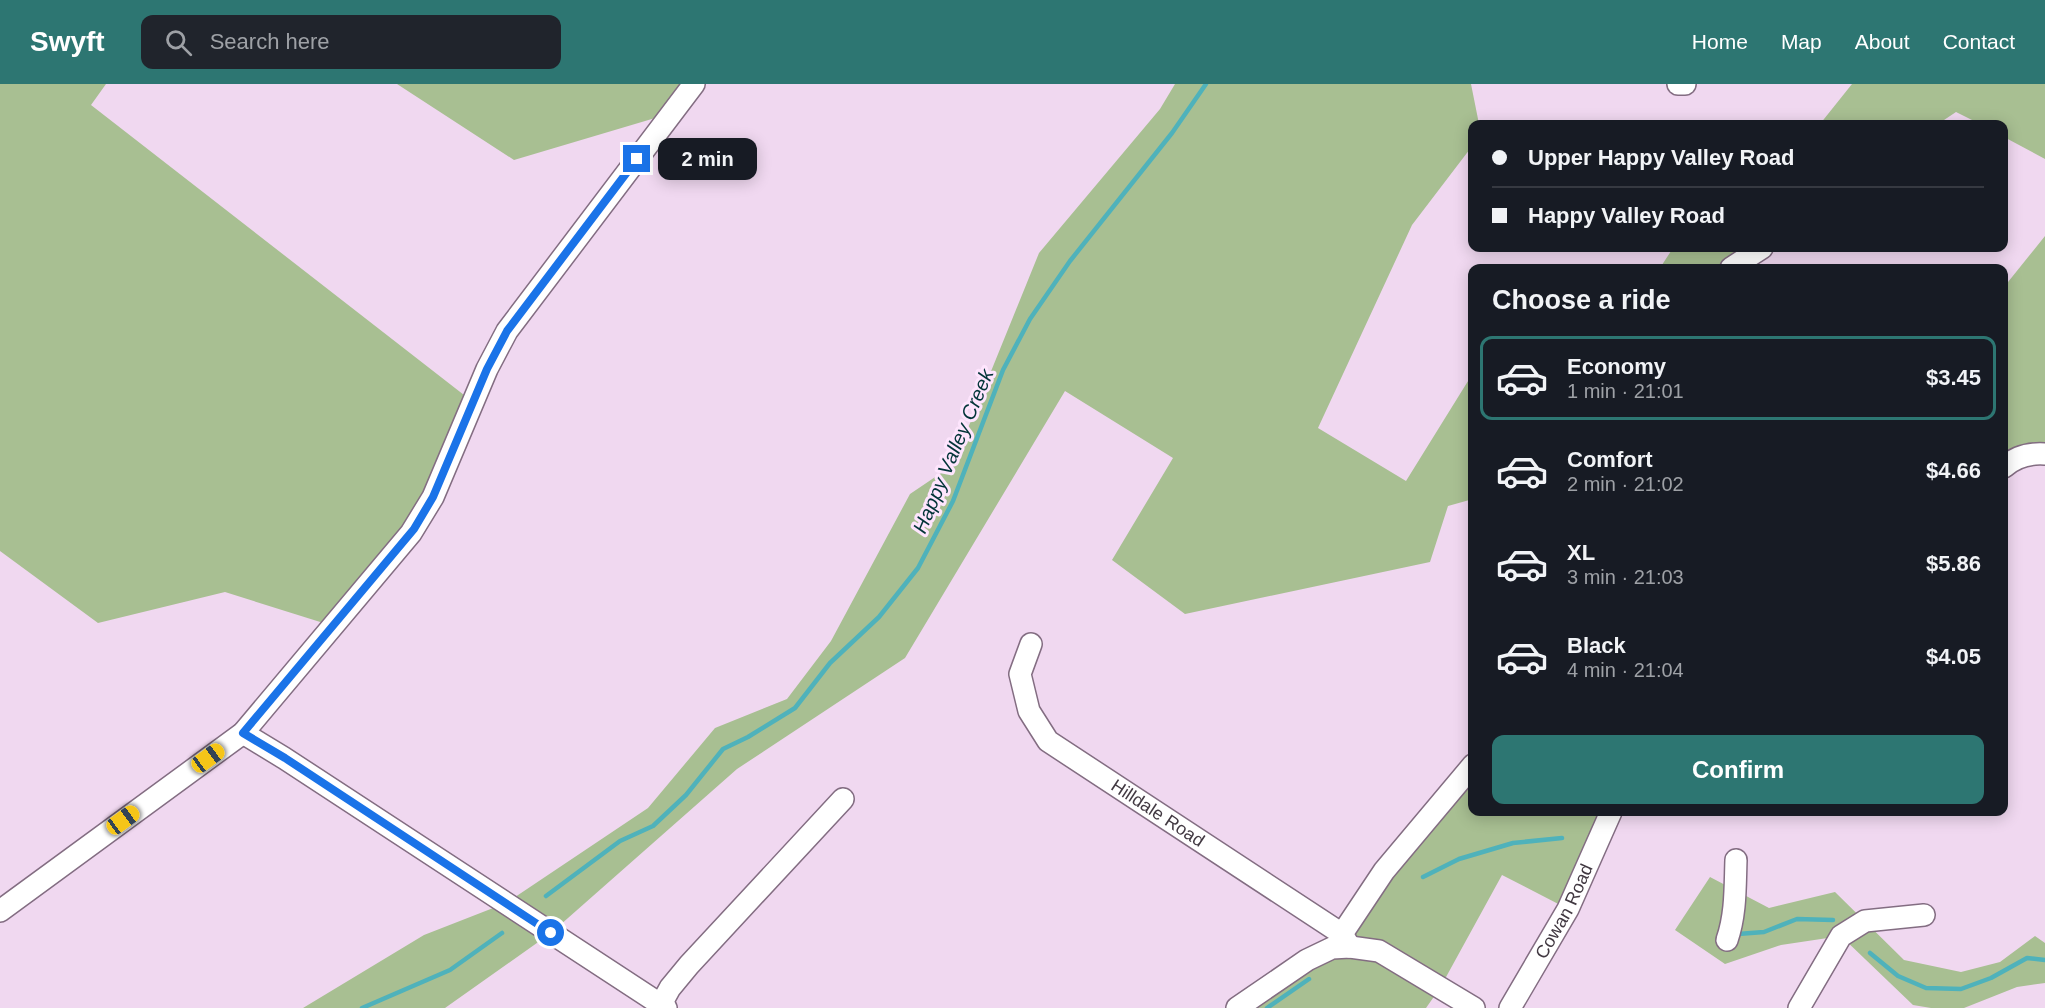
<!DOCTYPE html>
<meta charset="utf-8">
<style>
:root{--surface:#171b24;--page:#20242c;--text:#f1f3f6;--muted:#9ea1a6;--line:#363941;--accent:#2d7672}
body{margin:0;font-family:Helvetica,sans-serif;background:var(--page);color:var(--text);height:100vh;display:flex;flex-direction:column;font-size:22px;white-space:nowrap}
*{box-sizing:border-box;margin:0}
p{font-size:20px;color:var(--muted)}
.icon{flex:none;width:33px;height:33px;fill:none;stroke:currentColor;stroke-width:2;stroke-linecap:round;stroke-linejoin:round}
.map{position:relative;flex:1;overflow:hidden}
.sheet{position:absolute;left:1468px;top:180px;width:540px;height:552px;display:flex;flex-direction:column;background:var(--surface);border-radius:12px;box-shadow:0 3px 15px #0003}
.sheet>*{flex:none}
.banner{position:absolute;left:1468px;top:36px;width:540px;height:132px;border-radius:12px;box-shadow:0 3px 15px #0003;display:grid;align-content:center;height:132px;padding:0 24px;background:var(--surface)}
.end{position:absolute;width:27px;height:27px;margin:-14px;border:8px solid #1a73e8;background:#fff;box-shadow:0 0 0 3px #fff}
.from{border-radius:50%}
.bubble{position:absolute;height:42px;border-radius:12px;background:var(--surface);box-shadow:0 3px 15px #0003;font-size:20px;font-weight:800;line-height:42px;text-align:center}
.car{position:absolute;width:18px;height:36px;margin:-18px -9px;border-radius:8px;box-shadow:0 0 4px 2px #0007;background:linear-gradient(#f5c518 24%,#345 0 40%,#f5c518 0 76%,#345 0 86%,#f5c518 0)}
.banner b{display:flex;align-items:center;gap:21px;height:57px;font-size:22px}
.banner b+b{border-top:2px solid var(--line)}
.banner i{width:15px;height:15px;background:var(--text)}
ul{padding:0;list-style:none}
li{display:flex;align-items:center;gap:18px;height:84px;margin:0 12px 9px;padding:0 12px;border:3px solid transparent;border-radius:12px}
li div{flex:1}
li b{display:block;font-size:22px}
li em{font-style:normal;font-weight:800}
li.active{border-color:var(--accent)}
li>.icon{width:54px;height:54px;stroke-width:1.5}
h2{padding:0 24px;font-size:27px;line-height:72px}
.button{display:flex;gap:12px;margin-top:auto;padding:12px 24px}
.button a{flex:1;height:69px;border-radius:12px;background:var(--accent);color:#fff;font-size:24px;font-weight:800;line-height:69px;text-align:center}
header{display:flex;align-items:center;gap:36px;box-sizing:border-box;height:84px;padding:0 30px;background:var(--accent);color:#fff}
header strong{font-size:28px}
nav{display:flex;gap:33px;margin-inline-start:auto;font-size:21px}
.search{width:420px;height:54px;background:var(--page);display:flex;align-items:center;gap:15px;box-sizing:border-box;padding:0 21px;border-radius:12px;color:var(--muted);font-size:22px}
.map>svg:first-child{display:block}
</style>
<header>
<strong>Swyft</strong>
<div class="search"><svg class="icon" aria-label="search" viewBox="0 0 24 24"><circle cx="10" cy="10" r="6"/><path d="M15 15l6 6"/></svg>Search here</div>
<nav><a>Home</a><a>Map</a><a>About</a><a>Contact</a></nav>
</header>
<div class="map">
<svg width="2045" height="924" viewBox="0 0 2045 924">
<rect width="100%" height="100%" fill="#f0d8f0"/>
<path fill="#a8bf92" d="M0,0H106L91,21L473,318L447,380L333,542L225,508L98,539L0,467Z
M397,0H694L672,29L514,76Z
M1175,0H1471L1479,40H1473V61L1412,141L1318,344L1406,397L1473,289V415L1448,422L1430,478L1185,530L1112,476L1173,374L1065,307L905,574L737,685L551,849L445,924H303L424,851L506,819L648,724L715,644L787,615L831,557L910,410L953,381L1039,169L1160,25Z
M1852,0H2045V75L2004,53V40H1980L1956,28L1938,40H1820Z
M690,58L744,62L742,84L689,81Z
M2045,152V370L2004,383V203Z
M1673,164H1762L1731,184H1660Z
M1473,681V728H1603L1568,825L1502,791L1440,904L1426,924H1237L1342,850Z
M1710,793L1769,824L1835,808L1904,876L1961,888L2000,878L2035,852L2045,859V899L2017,903L1964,924H1931L1913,921L1841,852L1781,861L1725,880L1675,846Z"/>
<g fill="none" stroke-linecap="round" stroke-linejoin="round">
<path stroke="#4fb2bb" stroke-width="4.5" d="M1423,793L1459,775L1513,759L1562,754
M546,812L620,757L653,742L686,711L723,665L748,653L795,624L830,579L879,533L918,484L953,417L1003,286L1030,235L1070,177L1172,49L1206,0
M1734,848L1738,850L1764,848L1797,835L1833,836
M1870,869L1898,892L1926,904L1961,905L1991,894L2027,874L2045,876
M362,924L450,886L502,849
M1267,924L1309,895"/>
<defs>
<g id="minor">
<path d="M1678,0H1685"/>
<path d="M1731,184L1762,164"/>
<path d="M2004,383C2015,373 2030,369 2045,370"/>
<path id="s1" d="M1031,560L1020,590L1029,627L1048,657L1342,850L1350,863"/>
<path d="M243,649L284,674L666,924"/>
<path d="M0,827L243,649L411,449L433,413L487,285L507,247L694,0"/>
<path d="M1342,850L1384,787L1473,681"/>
<path d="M1727,856C1736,830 1735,803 1736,776"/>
<path d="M659,924L670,904L689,881L843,715"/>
<path d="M1237,924L1307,876L1332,864L1350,863L1379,867L1474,924"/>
<path id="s2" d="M1510,924L1568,825L1611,728"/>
<path d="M1799,924L1841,852L1865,837L1924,831"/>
</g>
</defs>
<use href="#minor" stroke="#836d82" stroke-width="24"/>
<use href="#minor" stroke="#fff" stroke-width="21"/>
</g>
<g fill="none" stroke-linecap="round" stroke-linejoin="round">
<path stroke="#1a73e8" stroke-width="8" d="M551,849L285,674L243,649L414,445L433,413L487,285L507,247L637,75"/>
</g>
<g text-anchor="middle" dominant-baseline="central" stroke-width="6" stroke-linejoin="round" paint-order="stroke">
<g font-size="18" fill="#423942" stroke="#fee5fd">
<text stroke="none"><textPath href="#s1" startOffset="237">Hilldale Road</textPath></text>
<text stroke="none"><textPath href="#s2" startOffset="111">Cowan Road</textPath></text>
</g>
<g font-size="20" font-style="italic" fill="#023438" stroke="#fee5fd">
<text transform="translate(953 367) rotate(-67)">Happy Valley Creek</text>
</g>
</g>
</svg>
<i class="end from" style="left:551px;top:849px"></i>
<i class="end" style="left:637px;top:75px"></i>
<div class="bubble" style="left:658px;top:54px;width:99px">2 min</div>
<i class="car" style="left:208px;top:674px;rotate:54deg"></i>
<i class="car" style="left:123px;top:736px;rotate:54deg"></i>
<div class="banner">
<b><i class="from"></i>Upper Happy Valley Road</b>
<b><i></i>Happy Valley Road</b>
</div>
<section class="sheet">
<h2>Choose a ride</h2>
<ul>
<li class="active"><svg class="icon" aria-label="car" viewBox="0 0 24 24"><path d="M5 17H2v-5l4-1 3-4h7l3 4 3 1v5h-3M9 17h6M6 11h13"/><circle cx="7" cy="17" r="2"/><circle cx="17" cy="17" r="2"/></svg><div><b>Economy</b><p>1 min · 21:01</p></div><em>$3.45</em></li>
<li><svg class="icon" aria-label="car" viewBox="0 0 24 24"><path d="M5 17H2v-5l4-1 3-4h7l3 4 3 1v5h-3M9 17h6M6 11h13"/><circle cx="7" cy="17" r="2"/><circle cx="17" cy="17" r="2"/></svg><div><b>Comfort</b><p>2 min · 21:02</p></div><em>$4.66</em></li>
<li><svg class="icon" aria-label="car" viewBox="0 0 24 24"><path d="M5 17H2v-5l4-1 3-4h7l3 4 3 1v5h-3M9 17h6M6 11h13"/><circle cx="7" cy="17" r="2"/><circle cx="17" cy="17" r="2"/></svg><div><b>XL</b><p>3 min · 21:03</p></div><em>$5.86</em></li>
<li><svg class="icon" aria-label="car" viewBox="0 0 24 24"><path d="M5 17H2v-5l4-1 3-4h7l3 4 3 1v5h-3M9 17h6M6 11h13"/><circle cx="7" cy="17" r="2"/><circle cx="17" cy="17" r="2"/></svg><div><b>Black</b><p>4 min · 21:04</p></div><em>$4.05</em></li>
</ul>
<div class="button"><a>Confirm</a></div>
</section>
</div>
